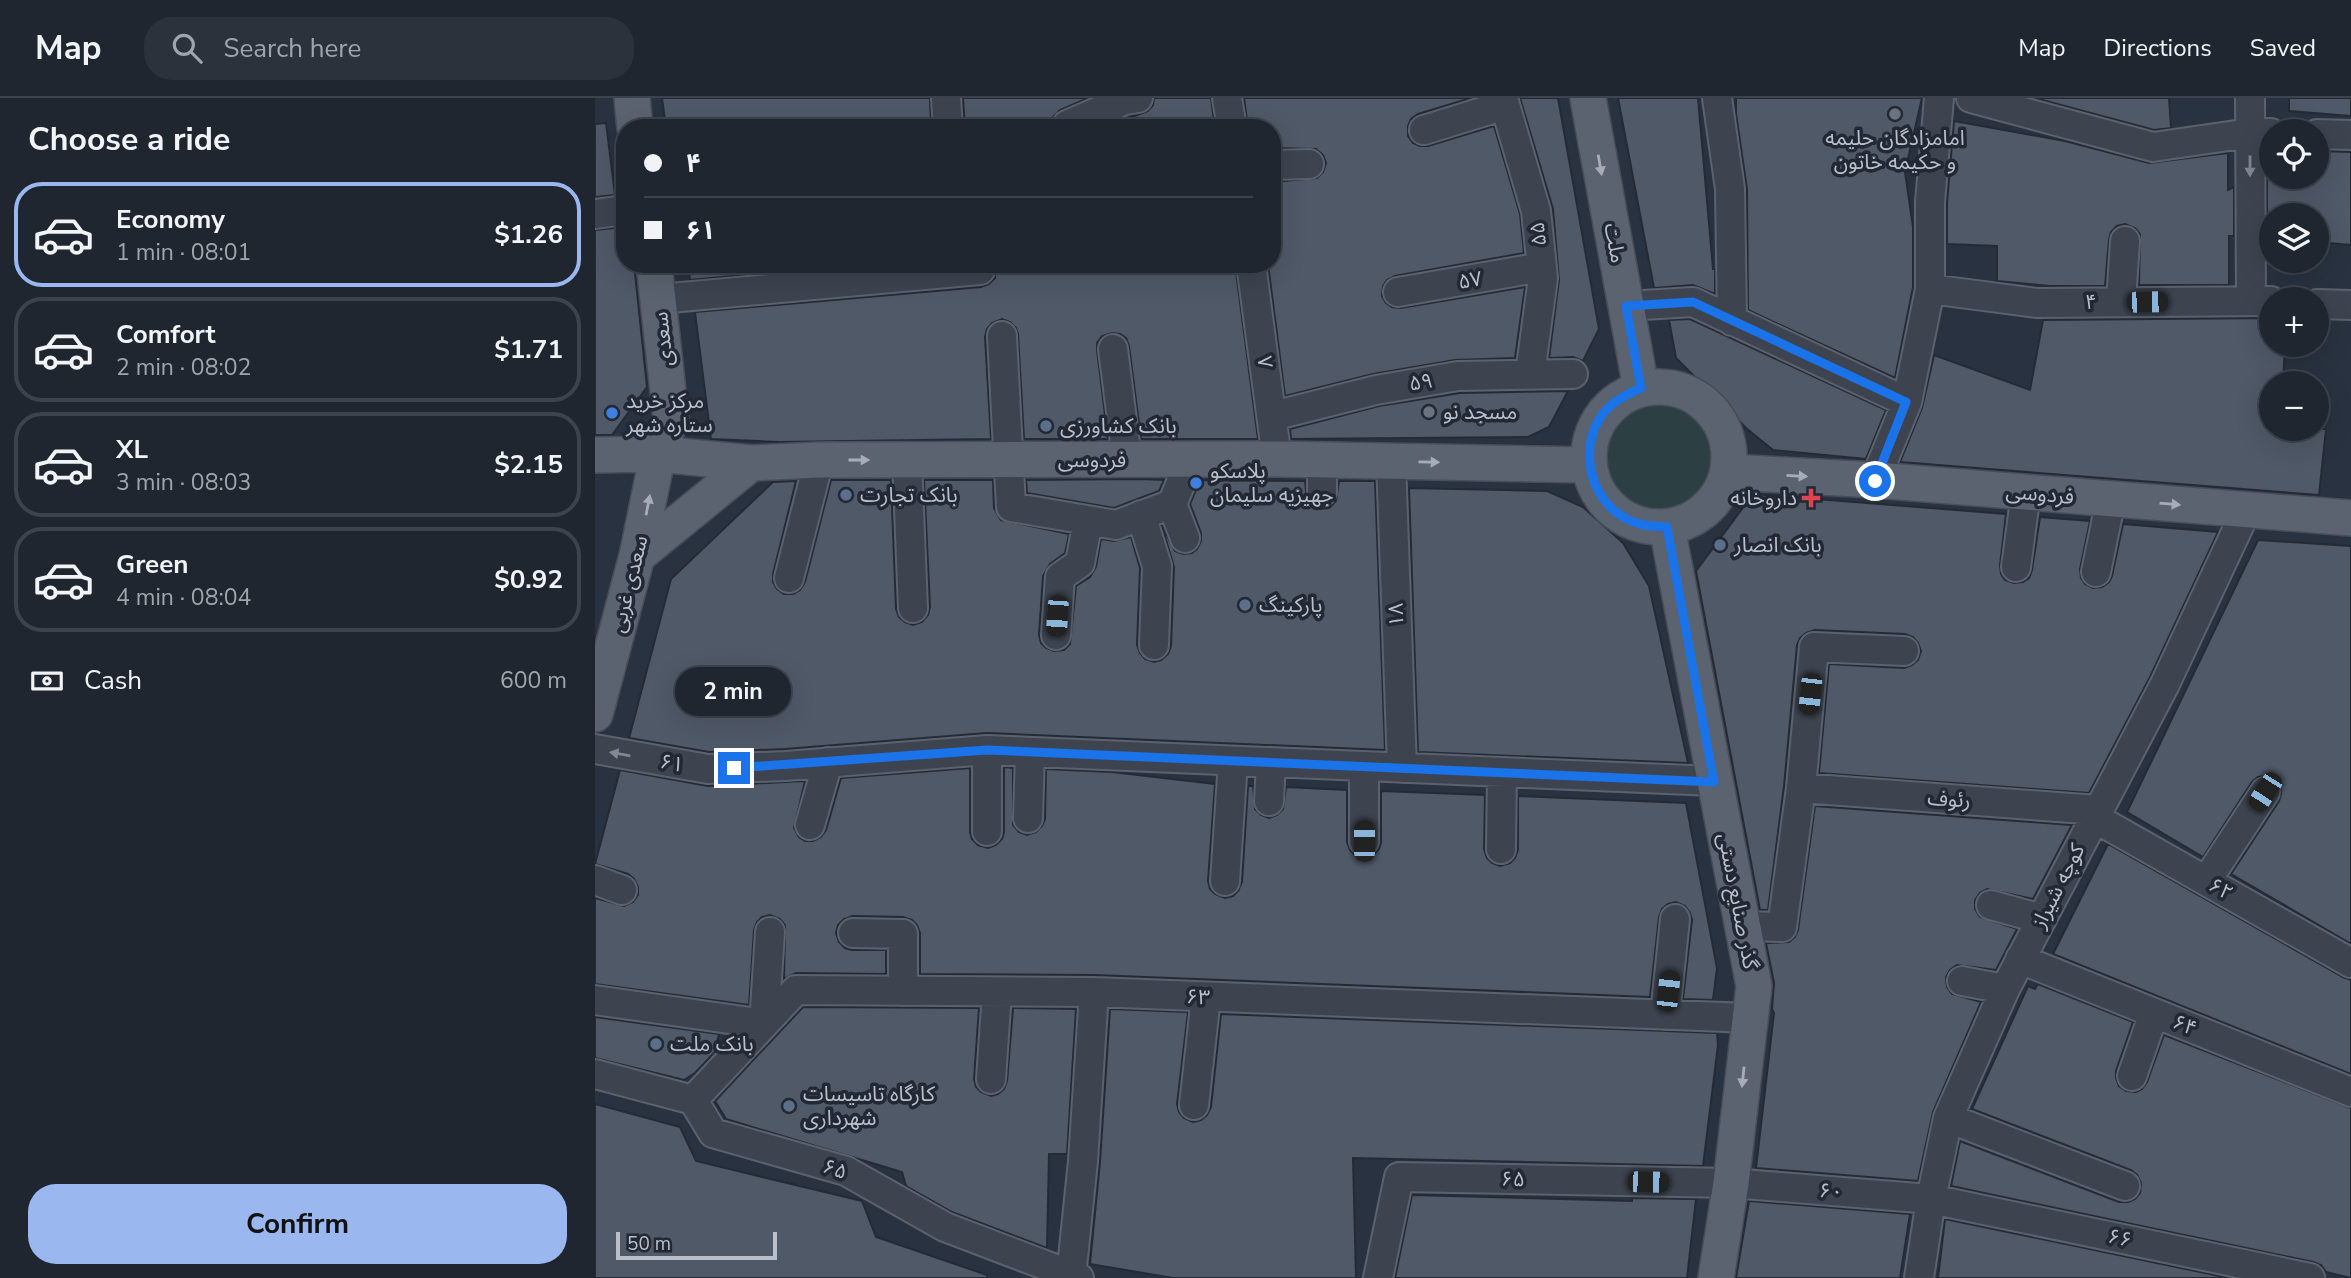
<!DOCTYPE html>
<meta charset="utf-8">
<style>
:root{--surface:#1f2630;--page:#2c323c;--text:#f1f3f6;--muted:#a1a5ab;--line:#3c434c;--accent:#9ab7ef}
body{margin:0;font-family:"Nunito Sans","Noto Sans Arabic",sans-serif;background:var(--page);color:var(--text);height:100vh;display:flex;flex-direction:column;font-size:26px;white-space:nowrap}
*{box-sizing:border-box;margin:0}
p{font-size:23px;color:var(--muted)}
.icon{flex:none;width:38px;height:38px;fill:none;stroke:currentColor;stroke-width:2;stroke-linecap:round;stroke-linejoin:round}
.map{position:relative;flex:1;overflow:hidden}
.sheet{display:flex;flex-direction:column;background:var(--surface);width:595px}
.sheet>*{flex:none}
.hud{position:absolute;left:21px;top:21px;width:665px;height:154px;border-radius:28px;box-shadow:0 7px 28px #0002,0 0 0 2px var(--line);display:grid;align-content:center;height:154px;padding:0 28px;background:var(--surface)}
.buttons{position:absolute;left:1664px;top:21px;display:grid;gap:14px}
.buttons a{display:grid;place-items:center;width:70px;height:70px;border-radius:50%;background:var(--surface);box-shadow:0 7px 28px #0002,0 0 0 2px var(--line);font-size:35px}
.scale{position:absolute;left:21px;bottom:18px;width:161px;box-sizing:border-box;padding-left:7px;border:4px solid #babfca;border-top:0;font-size:19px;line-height:24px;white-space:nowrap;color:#babfca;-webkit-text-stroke:5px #222935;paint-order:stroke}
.end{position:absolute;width:32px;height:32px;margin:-16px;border:9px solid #1a73e8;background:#fff;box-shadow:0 0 0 4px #fff}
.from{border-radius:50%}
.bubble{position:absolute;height:49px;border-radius:24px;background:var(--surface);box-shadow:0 7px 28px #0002,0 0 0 2px var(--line);font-size:23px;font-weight:700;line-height:49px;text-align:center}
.car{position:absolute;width:21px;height:42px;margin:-21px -10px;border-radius:9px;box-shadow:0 0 5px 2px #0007;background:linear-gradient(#222 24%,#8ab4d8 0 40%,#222 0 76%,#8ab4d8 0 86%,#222 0)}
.hud b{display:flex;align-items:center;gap:24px;height:66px;font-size:26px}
.hud b+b{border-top:2px solid var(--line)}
.hud i{width:18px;height:18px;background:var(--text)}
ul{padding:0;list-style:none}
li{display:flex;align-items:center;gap:21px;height:105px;margin:0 14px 10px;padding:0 14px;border:4px solid var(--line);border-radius:28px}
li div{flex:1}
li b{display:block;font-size:26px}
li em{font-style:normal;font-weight:700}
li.current{border-color:var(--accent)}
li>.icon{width:63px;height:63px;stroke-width:1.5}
h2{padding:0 28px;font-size:32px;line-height:84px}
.pay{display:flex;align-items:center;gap:18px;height:77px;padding:0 28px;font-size:26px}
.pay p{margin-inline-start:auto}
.button{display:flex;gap:14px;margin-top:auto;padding:14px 28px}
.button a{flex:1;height:80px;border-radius:28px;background:var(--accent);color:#111;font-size:28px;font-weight:700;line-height:80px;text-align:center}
header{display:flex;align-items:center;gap:42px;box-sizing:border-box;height:98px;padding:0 35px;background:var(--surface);border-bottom:2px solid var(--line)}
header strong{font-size:33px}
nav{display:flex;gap:38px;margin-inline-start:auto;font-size:24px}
.search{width:490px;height:63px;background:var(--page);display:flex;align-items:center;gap:18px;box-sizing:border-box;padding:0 24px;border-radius:28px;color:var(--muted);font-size:26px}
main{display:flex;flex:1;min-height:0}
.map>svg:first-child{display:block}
</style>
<header>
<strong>Map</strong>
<div class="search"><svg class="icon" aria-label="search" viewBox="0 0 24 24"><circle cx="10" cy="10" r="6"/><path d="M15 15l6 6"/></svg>Search here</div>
<nav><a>Map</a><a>Directions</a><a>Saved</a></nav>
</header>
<main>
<section class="sheet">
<h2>Choose a ride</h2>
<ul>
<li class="current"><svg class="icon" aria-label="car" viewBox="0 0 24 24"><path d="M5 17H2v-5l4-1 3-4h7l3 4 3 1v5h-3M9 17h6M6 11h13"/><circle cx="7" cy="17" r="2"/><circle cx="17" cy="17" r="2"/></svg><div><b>Economy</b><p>1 min · 08:01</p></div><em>$1.26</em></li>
<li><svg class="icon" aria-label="car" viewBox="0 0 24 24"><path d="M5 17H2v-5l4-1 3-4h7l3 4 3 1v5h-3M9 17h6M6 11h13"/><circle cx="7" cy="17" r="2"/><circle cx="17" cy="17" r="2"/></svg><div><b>Comfort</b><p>2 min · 08:02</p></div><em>$1.71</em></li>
<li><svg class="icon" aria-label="car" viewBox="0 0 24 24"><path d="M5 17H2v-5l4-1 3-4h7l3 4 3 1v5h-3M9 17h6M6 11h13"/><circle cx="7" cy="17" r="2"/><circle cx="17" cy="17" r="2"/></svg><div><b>XL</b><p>3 min · 08:03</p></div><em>$2.15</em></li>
<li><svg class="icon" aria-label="car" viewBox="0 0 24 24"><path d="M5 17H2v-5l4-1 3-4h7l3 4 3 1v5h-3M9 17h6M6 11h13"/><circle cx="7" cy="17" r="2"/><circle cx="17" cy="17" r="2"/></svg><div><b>Green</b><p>4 min · 08:04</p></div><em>$0.92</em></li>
</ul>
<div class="pay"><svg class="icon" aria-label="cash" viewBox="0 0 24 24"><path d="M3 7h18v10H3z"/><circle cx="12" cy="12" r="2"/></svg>Cash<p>600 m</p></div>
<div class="button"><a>Confirm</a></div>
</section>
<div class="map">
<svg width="1756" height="1180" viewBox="0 0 1756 1180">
<rect width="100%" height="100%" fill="#293240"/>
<path fill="#2c3f42" d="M1011 358a53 53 0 1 1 106 0a53 53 0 1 1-106 0Z"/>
<path fill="#505968" stroke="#242b37" stroke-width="2" d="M67,0H335L336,30H71Z
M368,0H493L465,12L458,19L455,30H370Z
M559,0H616L620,30H508L553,13L558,7Z
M649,0H876L823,16L816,21L813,28V38L818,45L825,48H833L899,28L925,116L929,155L800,178L792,182L788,188L787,198L791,205L797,209L806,210L930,189L920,260L860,262L778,276L690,298L673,166H677V84L722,80L728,74L731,65L728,57L721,51L677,50V30H653Z
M925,0H963L1004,231L988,263L978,259L954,260L964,182L958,111Z
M1023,0H1103L1118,171H1120V196L1098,187L1059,190Z
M1141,0H1327L1310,74L1318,129V189L1300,280L1153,212L1152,91L1141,16Z
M1440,0H1574L1576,30L1559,32Z
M1694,0H1756V18L1694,13Z
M1359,23L1470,43L1554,65L1633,55V92L1639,89V138H1634V187H1544L1545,136L1540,130L1530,126L1522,128L1516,134L1514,141L1510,188H1454L1402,183V148L1352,146V105Z
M11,25L20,97L0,99V26Z
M1722,53L1756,54V147L1722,144V117H1676V141H1672V66L1676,63V79H1722Z
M30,129V166H39L52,289L17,337H0V132Z
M93,166H264L95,182Z
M400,166H640L663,341H546L534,248L531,240L525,236L517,235L507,238L502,245V252L513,341H429L423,236L421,230L415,224L407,221L397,225L392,231L390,239L396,341L184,344L116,341L100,214L386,189L394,186L400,180Z
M1676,220V247H1690L1688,285H1676V331H1731L1724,397L1305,364L1327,310L1339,257L1435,292L1448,222Z
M1095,221L1291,312L1271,361L1178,352L1151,330L1081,260L1074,222Z
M973,293L954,329L933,339L696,341L695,331L784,308L865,295Z
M545,381L569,382L564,393L519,410L432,395L431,382Z
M236,382H296L301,511L304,519L310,524L318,527L327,524L333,517L335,509L329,382H398L399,410L406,422L474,436L470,455L455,466L448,478L444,537L446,545L451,550L459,553L469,552L475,546L481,488L495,479L501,469L506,441L519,443L536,439L545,470L542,547L545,555L550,561L559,564L566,562L573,556L576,548L579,469L567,428L580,453L588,456L597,455L602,451L606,443V435L595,406L605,382L710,383L712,402L718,408L726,411L735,409L741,403L744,383H780L790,652L392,635L190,651L114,654L34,640L76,481L178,384L201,383L178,476V484L182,491L189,496H198L205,492L210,484Z
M814,390L952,393L988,409L1028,445L1054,488L1093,665L823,654Z
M1158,396L1411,416L1405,467L1406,476L1410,482L1419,485L1428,484L1434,480L1437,472L1445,419L1495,423L1485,471L1486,480L1490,486L1498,490L1507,489L1514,484L1517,478L1528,426L1623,434L1555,579L1494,695L1224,675L1234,566L1309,570L1317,567L1323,562L1326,553L1323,545L1318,539L1310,536L1220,532L1211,535L1205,540L1202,547L1189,688L1173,812H1165L1101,473Z
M1663,442L1756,448V846L1636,776L1684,703L1686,696L1685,687L1679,680L1672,678L1663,679L1657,684L1608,759L1532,714Z
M409,669L418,670V727L424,734L432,737L441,734L447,728L450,721L451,671L517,674L620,686L613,783L615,791L620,796L630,800L638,798L643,793L647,784L653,688H658L660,711L666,717L674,720L682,717L688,711L691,689L752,692V744L755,752L761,758L768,760L778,757L784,751L786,744V693L890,697L889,751L892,760L897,765L905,768L915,765L920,760L923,752V698L1091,705L1122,870L1118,902L1088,901L1097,822L1095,815L1090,808L1081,804L1073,806L1067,811L1064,819L1055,899L500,877L325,876V835L322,827L317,822L308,819L258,818L249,821L243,827L241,835L244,844L250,850L257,852H291V876L201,875L189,881L190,827L185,821L175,817L167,819L162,824L159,832L154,907L0,886V800L29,808L38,804L43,797V789L39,781L33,776L0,766L25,672L113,688L210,683L199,730L204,739L210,743H218L226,739L231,732L246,680L375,670V734L377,741L383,747L393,750L401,747L407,741L409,734Z
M1220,708L1477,727L1438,801L1392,791L1385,795L1380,802V811L1385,819L1422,831L1401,872L1362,867L1355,872L1351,879L1352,889L1357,896L1386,904L1338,1014L1323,1083L1161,1070L1179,915L1177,911L1179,885L1171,845L1194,844L1200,839L1203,832Z
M1513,746L1748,879L1756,882V976L1458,856Z
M1443,886L1538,924L1521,973V980L1524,988L1531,993L1541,994L1547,991L1552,984L1569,937L1756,1010V1180L1731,1174L1726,1167L1718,1164L1356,1088L1365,1043L1524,1104H1533L1540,1101L1545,1095L1546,1085L1542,1077L1536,1072L1377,1011L1433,888L1440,891Z
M208,909L384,910L379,981L381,989L386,994L396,998L403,996L409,991L412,983L418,910L481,911L472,1056H454L452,1150L357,1114L311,1088L307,1074L131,1021L120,1003Z
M515,911L593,914L582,1006L584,1014L589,1020L598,1024L606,1022L612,1017L616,1009L626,916L1122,935L1123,947L1108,1068L758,1060L761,1180H578L495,1166L505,1064Z
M0,919L124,936L120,954L100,975L89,982L0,960Z
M0,1006L85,1029L101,1063L267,1103L281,1139L392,1177V1180H0Z
M817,1097L1037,1103V1100L1101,1101L1092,1180H800Z
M1154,1103L1315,1116L1305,1180H1141Z
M1350,1121L1634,1180H1343Z"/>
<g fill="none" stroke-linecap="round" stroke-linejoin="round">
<defs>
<path id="minor" d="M351,0L353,30
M632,0L637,30
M908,0L941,113L948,180L935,276
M1122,0L1135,91L1137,223
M1376,0L1558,49L1655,35H1676
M1655,0L1656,202
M472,30V27L530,2L543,0
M829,32L910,7
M1722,36L1756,37
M677,67L714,66
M0,116L30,112
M656,166L682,361
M1335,191V104L1344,0
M803,194L947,169
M64,201L385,172
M1526,204L1530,143
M1722,206L1756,207
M1031,208L1098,204L1312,304
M407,238L416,409L521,427L577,406L596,361
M518,251L532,361
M678,318L781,292L863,278L978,276
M312,362L318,510
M727,362V394
M796,363L807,670
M1280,382L1312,304L1335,191L1441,205L1676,203
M577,406L590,440
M546,417L562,468L559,547
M1421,469L1431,394
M1501,474L1516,401
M194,480L224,362
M461,537L465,479L485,465L493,422
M0,651L113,671L191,668L392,652L1119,683
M392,652V733
M1206,690L1503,712L1507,724L1756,865
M674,703L676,664
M433,720L435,654
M215,727L233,664
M769,743V668
M906,751L907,674
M0,782L27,792
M1612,782L1670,694
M630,783L638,663
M1396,807L1447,821
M1148,828L1187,829L1206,690L1219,549L1309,553
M258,835L308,836V893
M1425,861L1756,994
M1367,883L1410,891
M0,902L169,926L175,834
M1070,917L1080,821
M0,976L98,1002L118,1035L251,1073L350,1129L484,1180
M1537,978L1559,915
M396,981L402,894
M98,1002L201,892L499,894L1154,920
M599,1007L611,899
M1353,1020L1530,1088
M476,1179L488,1063L499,894
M783,1180L804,1079L1136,1085L1336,1101L1715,1180
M1324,1180L1336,1101L1353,1020L1410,891L1570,586L1651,413"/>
<path id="major" d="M37,0L40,30
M993,0L1046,290
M994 359a70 70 0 1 1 140 0a70 70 0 1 1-140 0Z
M0,357L63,356L156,365L224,362L682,361L994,367
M1134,374L1280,382L1756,420
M1072,429L1159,888L1136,1085L1121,1180
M42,458L156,365
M0,616L42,458L63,356L76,320L59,166"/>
</defs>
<use href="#minor" stroke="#5b626d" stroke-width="32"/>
<use href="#major" stroke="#474d59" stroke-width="38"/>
<use href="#minor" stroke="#3d4450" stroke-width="28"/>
<use href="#major" stroke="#5b6370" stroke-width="35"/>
</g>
<defs><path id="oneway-solid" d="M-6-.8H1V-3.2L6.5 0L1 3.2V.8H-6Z" transform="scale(1.75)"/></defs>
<g fill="#a7adb8">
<use href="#oneway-solid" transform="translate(1005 67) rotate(80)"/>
<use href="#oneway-solid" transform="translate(264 362)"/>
<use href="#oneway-solid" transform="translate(834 364) rotate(1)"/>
<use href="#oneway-solid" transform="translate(1202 378) rotate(3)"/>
<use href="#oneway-solid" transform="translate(1575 406) rotate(5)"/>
<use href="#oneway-solid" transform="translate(53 407) rotate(-79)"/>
<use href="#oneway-solid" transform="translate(1148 979) rotate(96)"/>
</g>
<g fill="#828893">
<use href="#oneway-solid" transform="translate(1655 68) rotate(90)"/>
<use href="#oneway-solid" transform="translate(25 656) rotate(-170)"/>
</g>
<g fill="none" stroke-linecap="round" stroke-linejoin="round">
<path stroke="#1a73e8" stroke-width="9" d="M139,670L392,652L1119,684L1072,429C1057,428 1043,428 1030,420C991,399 982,340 1014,309C1024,300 1034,295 1046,290L1031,208L1098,204L1311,304L1280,383"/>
</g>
<g fill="#6b7280" stroke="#222935" stroke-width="2.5">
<circle cx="1300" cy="16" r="7"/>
<circle cx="834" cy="314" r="7"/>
</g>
<g fill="#3f7fe0" stroke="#222935" stroke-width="2.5">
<circle cx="17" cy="315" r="7"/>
<circle cx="601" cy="385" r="7"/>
</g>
<g fill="#5c6f8a" stroke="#222935" stroke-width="2.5">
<circle cx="451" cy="328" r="7"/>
<circle cx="251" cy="397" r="7"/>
<circle cx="1125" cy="447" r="7"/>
<circle cx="650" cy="507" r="7"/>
<circle cx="61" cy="946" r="7"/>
<circle cx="194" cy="1008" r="7"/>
</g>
<path fill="#e0444e" stroke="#222935" stroke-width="2.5" d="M1212.5 389.5h7v7h7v7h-7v7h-7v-7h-7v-7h7z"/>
<g text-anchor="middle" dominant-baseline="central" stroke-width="7" stroke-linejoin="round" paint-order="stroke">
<g font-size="21" fill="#babfca" stroke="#222935" text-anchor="start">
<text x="1300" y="40" text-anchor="middle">امامزادگان حلیمه<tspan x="1300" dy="24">و حکیمه خاتون</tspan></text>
<text x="31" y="303">مرکز خرید<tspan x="31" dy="24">ستاره شهر</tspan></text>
<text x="848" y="314">مسجد نو</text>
<text x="465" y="328">بانک کشاورزی</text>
<text x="615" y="373">پلاسکو<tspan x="615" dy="24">جهیزیه سلیمان</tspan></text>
<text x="265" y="397">بانک تجارت</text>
<text x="1202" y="400" text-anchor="end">داروخانه</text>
<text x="1139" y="447">بانک انصار</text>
<text x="664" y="507">پارکینگ</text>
<text x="75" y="946">بانک ملت</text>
<text x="208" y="996">کارگاه تاسیسات<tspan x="208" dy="24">شهرداری</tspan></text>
</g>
<g font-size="21" fill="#babfca" stroke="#222935">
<text transform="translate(943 136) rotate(-96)">۵۵</text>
<text transform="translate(1020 145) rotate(80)">ملت</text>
<text transform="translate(875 182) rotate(-10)">۵۷</text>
<text transform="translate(1496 204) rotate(-1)">۴</text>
<text transform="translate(68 241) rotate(-96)">سعدی</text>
<text transform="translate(670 264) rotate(82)">۷</text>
<text transform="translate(826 284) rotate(-9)">۵۹</text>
<text x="497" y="362">فردوسی</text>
<text transform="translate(1445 396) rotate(5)">فردوسی</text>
<text transform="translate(34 486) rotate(-76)">سعدی غربی</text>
<text transform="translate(801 517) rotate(-92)">۱۸</text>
<text transform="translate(77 665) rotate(10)">۶۱</text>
<text transform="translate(1354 701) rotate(4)">رئوف</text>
<text transform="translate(1463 788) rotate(-63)">کوچه شیراز</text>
<text transform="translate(1626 791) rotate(30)">۶۲</text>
<text transform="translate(1143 803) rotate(79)">گذر صنایع دستی</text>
<text transform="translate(603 899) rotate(3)">۶۳</text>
<text transform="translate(1590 927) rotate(22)">۶۴</text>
<text transform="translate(240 1071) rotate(19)">۶۵</text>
<text transform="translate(918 1081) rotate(1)">۶۵</text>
<text transform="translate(1236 1093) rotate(4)">۶۰</text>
<text transform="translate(1525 1140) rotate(12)">۶۶</text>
</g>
</g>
</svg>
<div class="buttons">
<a><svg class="icon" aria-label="locate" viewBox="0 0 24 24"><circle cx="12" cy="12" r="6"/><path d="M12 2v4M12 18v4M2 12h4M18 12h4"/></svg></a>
<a><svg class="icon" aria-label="layers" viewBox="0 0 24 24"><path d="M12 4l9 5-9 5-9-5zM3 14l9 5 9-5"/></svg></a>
<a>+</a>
<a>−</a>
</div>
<div class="scale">50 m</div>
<i class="end from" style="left:1280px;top:383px"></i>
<i class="end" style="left:139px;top:670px"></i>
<div class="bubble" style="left:80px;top:569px;width:116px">2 min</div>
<i class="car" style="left:1552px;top:204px;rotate:89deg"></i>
<i class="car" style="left:462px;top:518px;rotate:184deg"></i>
<i class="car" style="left:1215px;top:596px;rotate:186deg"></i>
<i class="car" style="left:1670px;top:694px;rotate:213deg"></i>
<i class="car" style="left:769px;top:743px;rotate:0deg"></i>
<i class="car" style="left:1073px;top:893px;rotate:6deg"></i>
<i class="car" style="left:1053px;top:1084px;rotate:91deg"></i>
<div class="hud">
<b><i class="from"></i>۴</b>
<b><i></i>۶۱</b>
</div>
</div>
</main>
